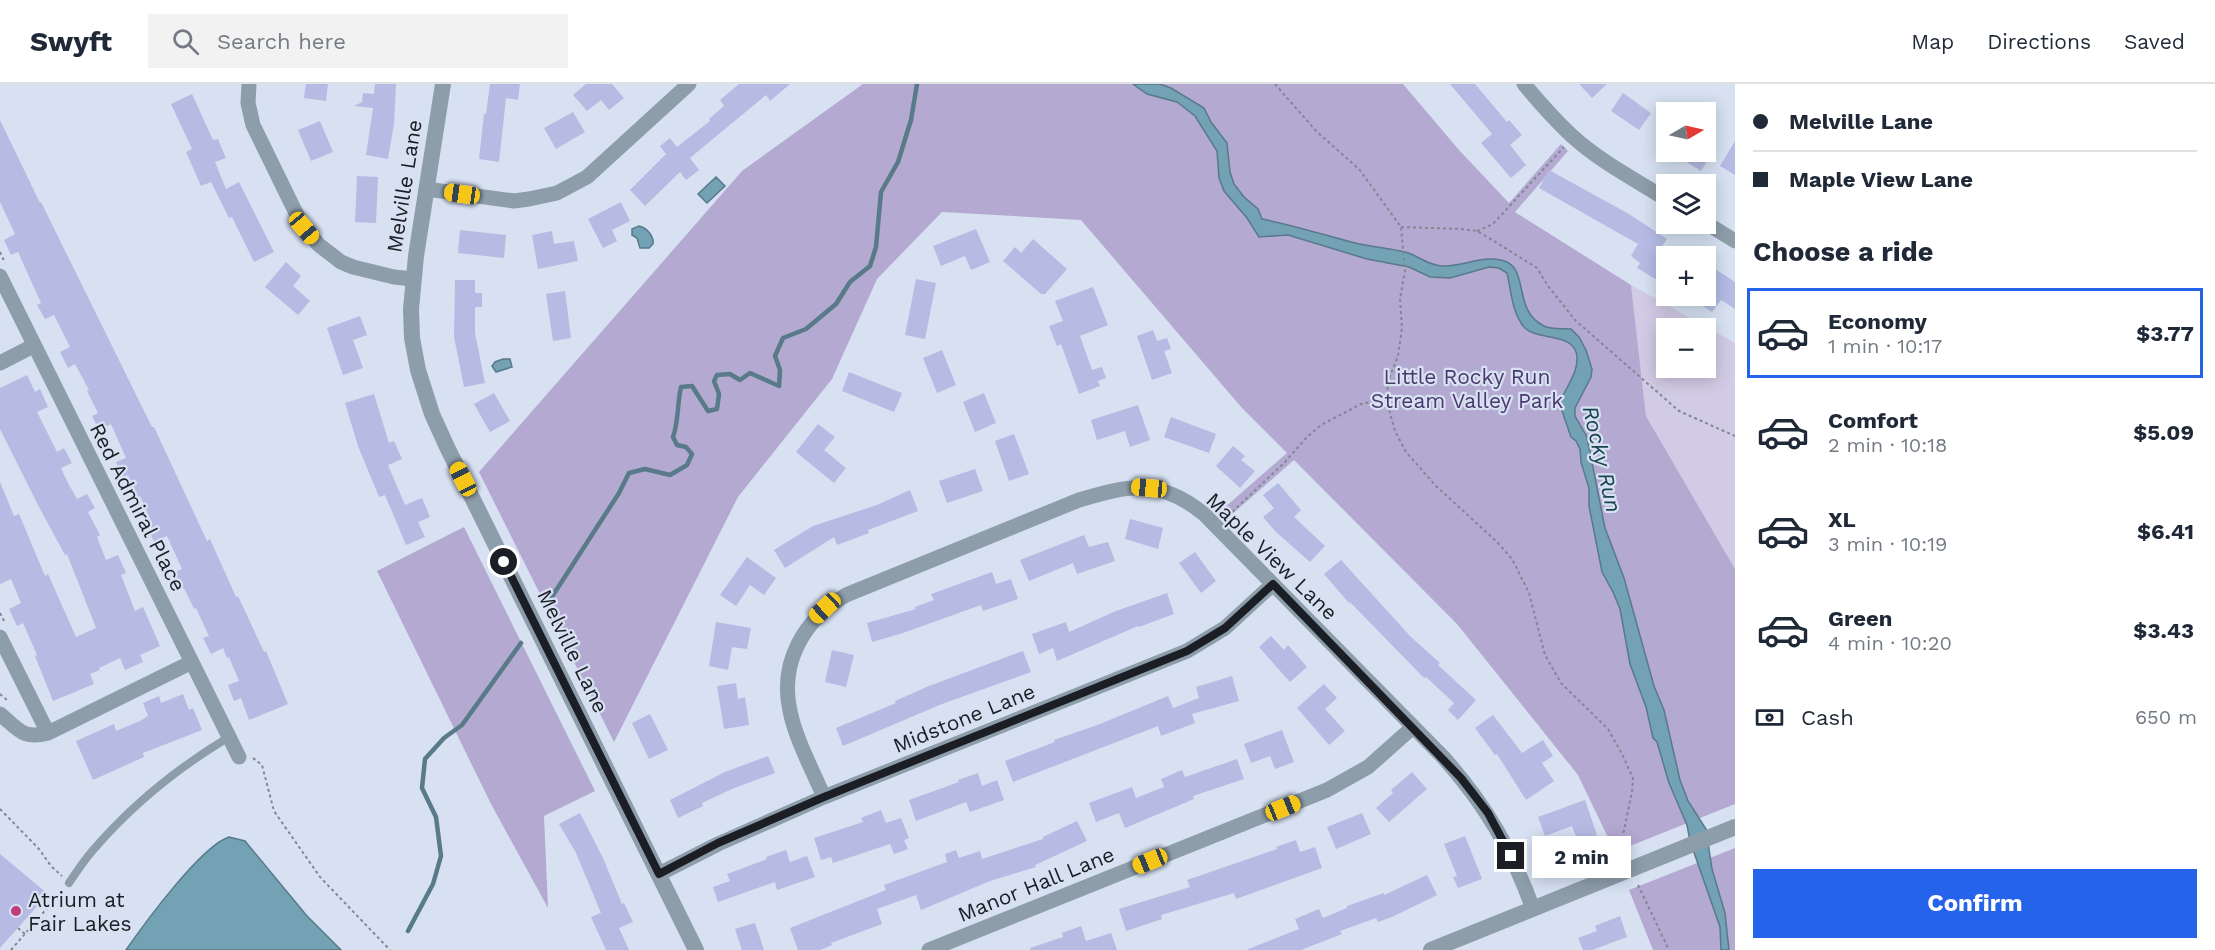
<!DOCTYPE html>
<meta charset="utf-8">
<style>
:root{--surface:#fff;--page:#f2f2f3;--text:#1f2937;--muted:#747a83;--line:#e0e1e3;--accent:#2563eb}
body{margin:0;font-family:"Work Sans",sans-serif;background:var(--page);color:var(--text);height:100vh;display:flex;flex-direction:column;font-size:22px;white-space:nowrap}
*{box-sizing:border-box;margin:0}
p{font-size:20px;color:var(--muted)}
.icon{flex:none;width:33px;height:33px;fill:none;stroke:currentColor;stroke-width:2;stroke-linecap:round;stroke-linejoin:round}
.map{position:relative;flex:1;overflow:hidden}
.details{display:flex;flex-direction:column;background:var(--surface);width:480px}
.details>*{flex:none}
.hud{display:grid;align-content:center;height:132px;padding:0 18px;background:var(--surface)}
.needle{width:39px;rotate:81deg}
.tools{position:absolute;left:1656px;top:18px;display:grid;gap:12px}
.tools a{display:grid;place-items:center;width:60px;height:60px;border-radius:0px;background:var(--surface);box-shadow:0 3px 15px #0003;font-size:30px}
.end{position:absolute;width:27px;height:27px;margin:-14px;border:8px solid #1b1e24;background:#fff;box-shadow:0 0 0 3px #fff}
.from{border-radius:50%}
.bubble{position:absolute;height:42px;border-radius:0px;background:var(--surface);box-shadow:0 3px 15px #0003;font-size:20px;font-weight:700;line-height:42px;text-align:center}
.car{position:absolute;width:18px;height:36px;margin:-18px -9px;border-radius:8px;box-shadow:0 0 4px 2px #0007;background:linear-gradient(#f5c518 24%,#345 0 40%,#f5c518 0 76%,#345 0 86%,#f5c518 0)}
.hud b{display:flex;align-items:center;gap:21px;height:57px;font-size:22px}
.hud b+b{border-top:2px solid var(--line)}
.hud i{width:15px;height:15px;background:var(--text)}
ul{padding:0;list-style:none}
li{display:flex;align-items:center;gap:18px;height:90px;margin:0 12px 9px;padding:0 6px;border:3px solid transparent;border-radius:0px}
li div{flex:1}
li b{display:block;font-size:22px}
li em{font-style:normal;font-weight:700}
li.on{border-color:var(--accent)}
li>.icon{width:54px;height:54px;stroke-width:1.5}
h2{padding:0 18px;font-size:27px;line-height:72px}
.pay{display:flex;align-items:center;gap:15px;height:66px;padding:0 18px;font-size:22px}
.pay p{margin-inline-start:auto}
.cta{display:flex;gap:12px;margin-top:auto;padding:12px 18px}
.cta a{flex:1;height:69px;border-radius:0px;background:var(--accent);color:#fff;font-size:24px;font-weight:700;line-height:69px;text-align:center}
header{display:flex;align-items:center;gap:36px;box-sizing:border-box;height:84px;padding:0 30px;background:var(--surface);border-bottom:2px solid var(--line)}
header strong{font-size:28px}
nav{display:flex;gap:33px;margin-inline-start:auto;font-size:21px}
.search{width:420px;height:54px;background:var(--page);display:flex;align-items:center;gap:15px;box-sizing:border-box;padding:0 21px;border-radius:0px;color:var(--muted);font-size:22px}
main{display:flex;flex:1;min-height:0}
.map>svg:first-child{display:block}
</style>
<header>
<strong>Swyft</strong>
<div class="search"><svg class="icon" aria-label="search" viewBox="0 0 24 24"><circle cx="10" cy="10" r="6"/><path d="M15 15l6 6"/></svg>Search here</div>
<nav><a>Map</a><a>Directions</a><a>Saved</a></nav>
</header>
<main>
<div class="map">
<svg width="1735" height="866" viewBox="0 0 1735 866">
<rect width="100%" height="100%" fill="#d7e1f2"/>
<path fill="#d2cbe5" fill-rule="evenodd" d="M1631,201L1735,259V485L1646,332ZM1666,244H1706V284H1666Z"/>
<path fill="#b4a9d1" d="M863,0H1403L1459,66L1509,119L1561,60L1568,67L1515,128L1631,201L1646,332L1735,485V720L1615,768L1578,691L1457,540L1294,376L1231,431L1224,424L1287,369L1242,324L1081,136L942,128L877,195L832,295L738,413L614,658L479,388L742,87Z
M464,443L595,707L544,732L548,824L491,720L377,487Z
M1735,764V866H1653L1629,806Z"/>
<path fill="#72a2b4" stroke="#587a89" stroke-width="1.5" d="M1133,0H1160L1171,4L1204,24L1211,38L1227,59L1230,88L1234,100L1244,113L1258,125L1262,135C1293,141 1324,151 1355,159C1372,163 1388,164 1405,168C1418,171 1428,182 1443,182C1464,183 1486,169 1507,178C1528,188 1514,228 1544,242C1553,246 1562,244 1571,245L1579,253L1586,266L1592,285L1591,293L1575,324V332L1587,353L1605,444L1624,494L1654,602L1664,626L1680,696L1688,717L1706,745L1712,785L1725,829L1729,866H1721L1720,843L1690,757L1687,741L1669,699L1657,658L1653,654L1646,623L1630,580L1620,525L1613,508L1602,488L1589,422V404L1581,378L1580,365L1576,357L1571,353L1560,321C1563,305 1578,292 1577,273C1575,247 1538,258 1524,243C1512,229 1511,206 1507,189L1499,184L1489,183L1450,194L1430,193L1409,183L1367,175L1288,151L1259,153L1247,134L1224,107L1219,94L1217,67L1195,32L1177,18L1147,10Z
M716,93L725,102L707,119L698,110Z
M639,142C647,144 654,152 653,160L649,164H640L637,154L632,151V145Z
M503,275H510L512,283L496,288L492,282L495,278Z
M229,753L245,757L307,832L341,866H126C144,840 201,762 229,753Z"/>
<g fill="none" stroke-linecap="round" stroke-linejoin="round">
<path stroke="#587a89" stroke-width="4.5" d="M546,522L619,409L629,389L645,385L670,391L687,381L692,370L686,363L677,361L673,353C679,336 677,320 681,303L692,302L708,327L717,325L719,310L714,297L717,291L730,290L740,296L750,289L779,302L780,286L775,272L783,254L806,245L836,220L850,198L870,182L876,163L881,108L898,78L911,36L917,0
M408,847L433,800L441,772L436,733L422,704L425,675L444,654L462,641L521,559"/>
</g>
<path fill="#b5bbe3" d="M306,0H328L326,17L304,14Z
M375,0H396L394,40L388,75L366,71L373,24L354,22L362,18L363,9L374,10Z
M490,0H520L518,16L506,14L499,78L479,75L484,30H486Z
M586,0H612L624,14L609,26L601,16L587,27L573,11Z
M739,0H790L770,17L766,11L690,74L699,86L686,96L680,88L645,122L630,106L666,70L660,62L670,54L677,63L710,37L709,35L724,22L720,16Z
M1450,0H1475L1507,38L1509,36L1522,51L1510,61L1526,81L1511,94L1481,59L1492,50Z
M1579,0H1607L1592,14Z
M1623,9L1651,29L1639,46L1611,27Z
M192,10L213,56L218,55L226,74L215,78L226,105L239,98L274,168L254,178L232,133L229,134L211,98L201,102L186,68L192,65L171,20Z
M573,28L585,48L556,65L544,44Z
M0,36L40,119L41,118L152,343H154L207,457L210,455L236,513L238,512L264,568L266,567L288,620L249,636L241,614L234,617L228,601L239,597L229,573L227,574L223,564L211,570L203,554L209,552L196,524L194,525L184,504L179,506L171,490L182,485L167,452L154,458L147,442L152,439L140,412L138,413L128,391L123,393L116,378L126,374L111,340L99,346L92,332L98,329L87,307L89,306L75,280L68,284L60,268L70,263L54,231L45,235L37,221L41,219L18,168L11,171L4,156L15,150L0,118Z
M320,37L333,68L311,77L298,46Z
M1735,57V91L1720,82Z
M1670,68H1713L1701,87Z
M1549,86L1629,130L1667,155L1659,167L1666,171V182L1657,196L1637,184L1640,179L1631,172L1638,160L1539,104Z
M357,92L378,93L376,139L355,138Z
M621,118L630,137L612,146L617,157L603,164L588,135Z
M976,145L990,178L971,186L965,172L941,182L933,162Z
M460,146L506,151L504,174L458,169Z
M552,147L554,160L574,157L578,177L538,185L532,151Z
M1033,155L1067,185L1045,210H1041L1003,177L1015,163L1021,169Z
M286,178L301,192L293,202L310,217L298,231L265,203Z
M1706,179L1735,198V225L1721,216L1712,228L1687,212H1706Z
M916,195L936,199L925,255L905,251Z
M455,196H475V209H482V223H475V249L485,299L464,303L454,253Z
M1093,203L1108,241L1080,252L1092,286L1102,283L1106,294L1098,297L1100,302L1079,310L1061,260L1057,262L1049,242L1063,237L1055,217Z
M565,207L571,254L553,257L546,210Z
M360,232L367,251L353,256L363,284L343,291L327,244Z
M1153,246L1157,257L1167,254L1171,265L1164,267L1172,289L1152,296L1137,252Z
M942,266L956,301L937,309L923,274Z
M849,288L902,309L894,328L842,307Z
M27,291L35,308L40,305L48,323L37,328L57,368L64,364L72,379L61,384L68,399L77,415L87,410L95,424L88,428L100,451L97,453L106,476L118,471L126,489L121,491L135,527L143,523L160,562L140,571L143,578L125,586L120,574L99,584L100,586L90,590L94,600L53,617L35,572L37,571L23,539L17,542L9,525L21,519L11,495L0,500V398L14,432L19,430L45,492L48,490L76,553L96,544L67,470L65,471L39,423L0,345V304Z
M494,309L510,337L490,348L474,320Z
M984,309L996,339L975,348L963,318Z
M374,310L389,359L394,357L402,375L388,381L405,421L422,414L430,433L418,438L425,453L406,461L385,411L379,413L358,362L345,319Z
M1138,321L1150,356L1130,363L1125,347L1097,356L1091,336Z
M1171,333L1216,350L1209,369L1164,353Z
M818,340L835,353L824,366L846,384L834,399L796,368Z
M1014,350L1029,390L1009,397L995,357Z
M1233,362L1245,372L1241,376L1255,387L1240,404L1216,382Z
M975,385L983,407L947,419L939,397Z
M1278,399L1301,426L1294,433L1325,462L1310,478L1276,448L1263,433L1274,424L1263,411Z
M910,406L918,427L868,446L869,449L837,461L834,453L785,484L774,466L813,442L877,421Z
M1130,435L1163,444L1158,465L1125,455Z
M1084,451L1089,463L1108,458L1115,477L1077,490L1073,479L1029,497L1020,476Z
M1195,468L1216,497L1201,509L1179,479Z
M747,473L776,494L764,511L750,501L736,522L720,511Z
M1341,476L1411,553L1440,579L1438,581L1476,616L1458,636L1448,626L1454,619L1426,593L1424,594L1350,518L1349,519L1324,490Z
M992,488L996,500L1011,495L1018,515L983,527L981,521L903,549L872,558L867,539L916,525L915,523L934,516L931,510Z
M1167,509L1174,530L1139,543L1138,542L1057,577L1053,564L1039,570L1032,550L1066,538L1069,548L1116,527Z
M716,538L751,544L747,565L732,563L728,586L709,582Z
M1271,552L1284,566L1288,561L1307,583L1290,598L1259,563Z
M832,566L854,571L846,603L825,598Z
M1023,567L1031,588L942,620L843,662L836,644L896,619L895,617L929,602Z
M1232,592L1239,617L1192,630L1195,639L1161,652L1158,642L1013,698L1005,677L1055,658L1054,656L1100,640L1168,612L1173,624L1199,614L1196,603Z
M736,599L738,615L745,613L749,641L724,645L717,602Z
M1324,600L1337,614L1325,625L1345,647L1329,661L1297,624Z
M183,610L189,626L193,624L202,646L143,669L144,673L93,696L76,657L114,640L116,647L140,637L148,632L143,619L159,612L161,619Z
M650,630L668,666L649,675L632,639Z
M1493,631L1522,669L1543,656L1553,672L1542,679L1554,697L1526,716L1497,670L1495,671L1475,644Z
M1282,646L1294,678L1275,685L1270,672L1251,679L1244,660Z
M768,672L775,689L732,705L702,719L703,722L678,734L670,716L725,688Z
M1237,675L1244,695L1193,712L1194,715L1125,744L1119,729L1096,738L1089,719L1132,703L1136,714L1164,703L1161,695L1182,686L1185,693Z
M1412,688L1427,705L1389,738L1376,724L1393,709L1391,706Z
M978,689L982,702L997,696L1004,716L970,728L966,718L916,737L909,716L959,698L958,696Z
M1585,716L1597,751L1578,758L1572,742L1545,752L1538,733Z
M881,726L886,739L901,734L909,754L904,756L908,765L894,770L890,760L833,779L831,773L821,776L814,754L863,738L861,734Z
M580,729L603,774L622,820L624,819L633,838L619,844L629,866H606L591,833L601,829L576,769L559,740Z
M1362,729L1371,750L1336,765L1327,743Z
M1077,737L1087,757L1035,781L1036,783L990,797L921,826L916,811L877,825L882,840L831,859L832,861L820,866H798L790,844L886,806L884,801L947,778L945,770L956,766L959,774L980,767L982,775L1043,755V753Z
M1465,752L1482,795L1458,804L1453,793L1457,792L1444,760Z
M1296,756L1300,768L1315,763L1322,784L1236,815L1234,809L1161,831L1162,835L1126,847L1119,825L1190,803L1187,796L1277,765L1276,763Z
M786,766L790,778L807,772L815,793L777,806L775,798L718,818L713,803L730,797L727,790L767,775L766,773Z
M0,770L48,810L0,864Z
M1427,791L1437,811L1392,833L1378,838L1376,834L1340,847L1342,850L1301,866H1246L1299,845L1295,835L1319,825L1323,834L1347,824V822L1384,809V811Z
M1620,832L1627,853L1592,866H1583L1578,854L1597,847L1595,842Z
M755,839L764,866H742L735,845Z
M1081,842L1086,857L1111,849L1117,866H1030V864L1063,853L1062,849Z"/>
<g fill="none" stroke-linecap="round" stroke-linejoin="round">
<path stroke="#818894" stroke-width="2" stroke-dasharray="3 3" stroke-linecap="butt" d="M1275,0L1316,47L1359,85L1401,143L1405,186L1400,215L1402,244L1398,272L1389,295L1386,315L1395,347L1406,368L1436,402L1497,458L1512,475L1529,509L1545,571L1561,599L1608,645L1622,670L1633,694L1632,708L1623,751L1622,761L1625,768
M1401,143L1461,145L1477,147L1494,157L1537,184L1548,202L1575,236L1679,327L1735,352
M1477,147L1493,140L1564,63
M0,168L5,179
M1228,432L1285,378L1307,353L1321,341L1361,320L1386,315
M0,529L5,539
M0,610L7,616
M253,674L262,681L274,727L320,793L390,866
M0,725L39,765L51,782L62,792
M1638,801L1669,866
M18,844L25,850
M11,866L62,807"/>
<path stroke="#8d9da9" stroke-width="8" d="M69,799C77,787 85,775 94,765C132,721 179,683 229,653"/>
<path stroke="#8d9da9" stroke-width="15" d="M249,0L248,19L253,41L295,127L304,144L319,161L341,178L353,183L394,193L413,195
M1524,0C1539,18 1554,35 1571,51C1599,77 1634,95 1666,115
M426,105L514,117L529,115L557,109L587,93L689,0
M1706,139L1735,157
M0,192L239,673
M0,279L33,262
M0,553L48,649
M0,630C18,645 23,656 48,649L192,578
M824,713C812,685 796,656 790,627C779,577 805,535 846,511L1079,416C1129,401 1160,394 1204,430L1443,673C1485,720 1512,766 1533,825
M659,790L718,760L824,713L1187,567L1225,544L1273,500
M929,866L1327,706L1368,683L1413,643"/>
<path stroke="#8d9da9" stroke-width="16" d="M443,0L416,172L411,225L412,254L418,286L432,330L447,363L696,866
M1431,866L1735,743"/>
</g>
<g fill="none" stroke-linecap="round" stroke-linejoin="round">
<path stroke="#1b1e24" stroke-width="8" d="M504,478L659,790L718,759L824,713L1187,567L1225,544L1273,500L1461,694L1488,729L1511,772"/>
</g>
<circle fill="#c13a7b" stroke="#d7e1f2" stroke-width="2" cx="16" cy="827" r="6"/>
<g text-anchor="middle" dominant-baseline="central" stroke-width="4.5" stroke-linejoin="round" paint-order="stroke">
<g font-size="21" fill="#1b1e24" stroke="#d7e1f2">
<text transform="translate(404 102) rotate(-81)">Melville Lane</text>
<text transform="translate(138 423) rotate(63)">Red Admiral Place</text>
<text transform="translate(1272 472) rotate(44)">Maple View Lane</text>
<text transform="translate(573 567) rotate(64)">Melville Lane</text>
<text transform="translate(964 634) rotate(-22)">Midstone Lane</text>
<text transform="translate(1036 800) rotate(-22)">Manor Hall Lane</text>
</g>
<g font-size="21" fill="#4a386c" stroke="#d7e1f2">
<text x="1467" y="292">Little Rocky Run<tspan x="1467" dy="24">Stream Valley Park</tspan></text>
</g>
<g font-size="21" fill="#1b1e24" stroke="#d7e1f2" text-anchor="start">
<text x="28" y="815">Atrium at<tspan x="28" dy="24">Fair Lakes</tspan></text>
</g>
<g font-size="22" font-style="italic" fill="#194452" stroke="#d7e1f2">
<text transform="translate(1602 375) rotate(77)">Rocky Run</text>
</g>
</g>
</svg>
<div class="tools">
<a><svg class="needle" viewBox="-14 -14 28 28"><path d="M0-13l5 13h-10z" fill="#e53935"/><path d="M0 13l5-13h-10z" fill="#747a83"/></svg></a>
<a><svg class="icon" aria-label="layers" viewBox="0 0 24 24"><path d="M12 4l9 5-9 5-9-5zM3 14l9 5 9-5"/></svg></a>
<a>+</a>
<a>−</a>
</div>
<i class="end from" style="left:504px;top:478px"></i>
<i class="end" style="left:1511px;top:772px"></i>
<div class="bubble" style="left:1532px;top:752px;width:99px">2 min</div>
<i class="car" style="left:462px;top:110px;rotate:278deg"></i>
<i class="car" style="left:304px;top:144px;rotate:140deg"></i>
<i class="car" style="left:463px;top:395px;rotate:333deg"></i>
<i class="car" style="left:1149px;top:404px;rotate:275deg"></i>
<i class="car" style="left:825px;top:524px;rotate:227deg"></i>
<i class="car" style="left:1283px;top:724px;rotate:68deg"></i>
<i class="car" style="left:1150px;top:777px;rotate:248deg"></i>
</div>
<section class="details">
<div class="hud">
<b><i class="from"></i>Melville Lane</b>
<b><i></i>Maple View Lane</b>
</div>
<h2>Choose a ride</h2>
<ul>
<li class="on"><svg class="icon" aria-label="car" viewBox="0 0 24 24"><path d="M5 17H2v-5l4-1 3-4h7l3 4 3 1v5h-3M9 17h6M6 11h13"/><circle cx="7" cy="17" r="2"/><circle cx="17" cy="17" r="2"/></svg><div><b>Economy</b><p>1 min · 10:17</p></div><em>$3.77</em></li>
<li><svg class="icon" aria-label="car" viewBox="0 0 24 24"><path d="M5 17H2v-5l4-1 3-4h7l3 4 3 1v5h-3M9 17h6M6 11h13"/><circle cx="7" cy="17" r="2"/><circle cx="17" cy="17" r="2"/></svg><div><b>Comfort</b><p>2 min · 10:18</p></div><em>$5.09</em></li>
<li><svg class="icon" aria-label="car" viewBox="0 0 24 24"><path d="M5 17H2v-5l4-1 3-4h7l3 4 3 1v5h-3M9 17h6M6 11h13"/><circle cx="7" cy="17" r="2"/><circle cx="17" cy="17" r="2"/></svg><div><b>XL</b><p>3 min · 10:19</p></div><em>$6.41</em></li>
<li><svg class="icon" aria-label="car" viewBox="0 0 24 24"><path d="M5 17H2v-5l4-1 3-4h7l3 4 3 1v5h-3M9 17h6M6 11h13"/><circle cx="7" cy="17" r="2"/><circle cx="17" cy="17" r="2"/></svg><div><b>Green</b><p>4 min · 10:20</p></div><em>$3.43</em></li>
</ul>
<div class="pay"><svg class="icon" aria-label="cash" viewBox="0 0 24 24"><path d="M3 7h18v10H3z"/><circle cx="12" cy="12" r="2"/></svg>Cash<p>650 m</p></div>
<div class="cta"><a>Confirm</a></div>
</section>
</main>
